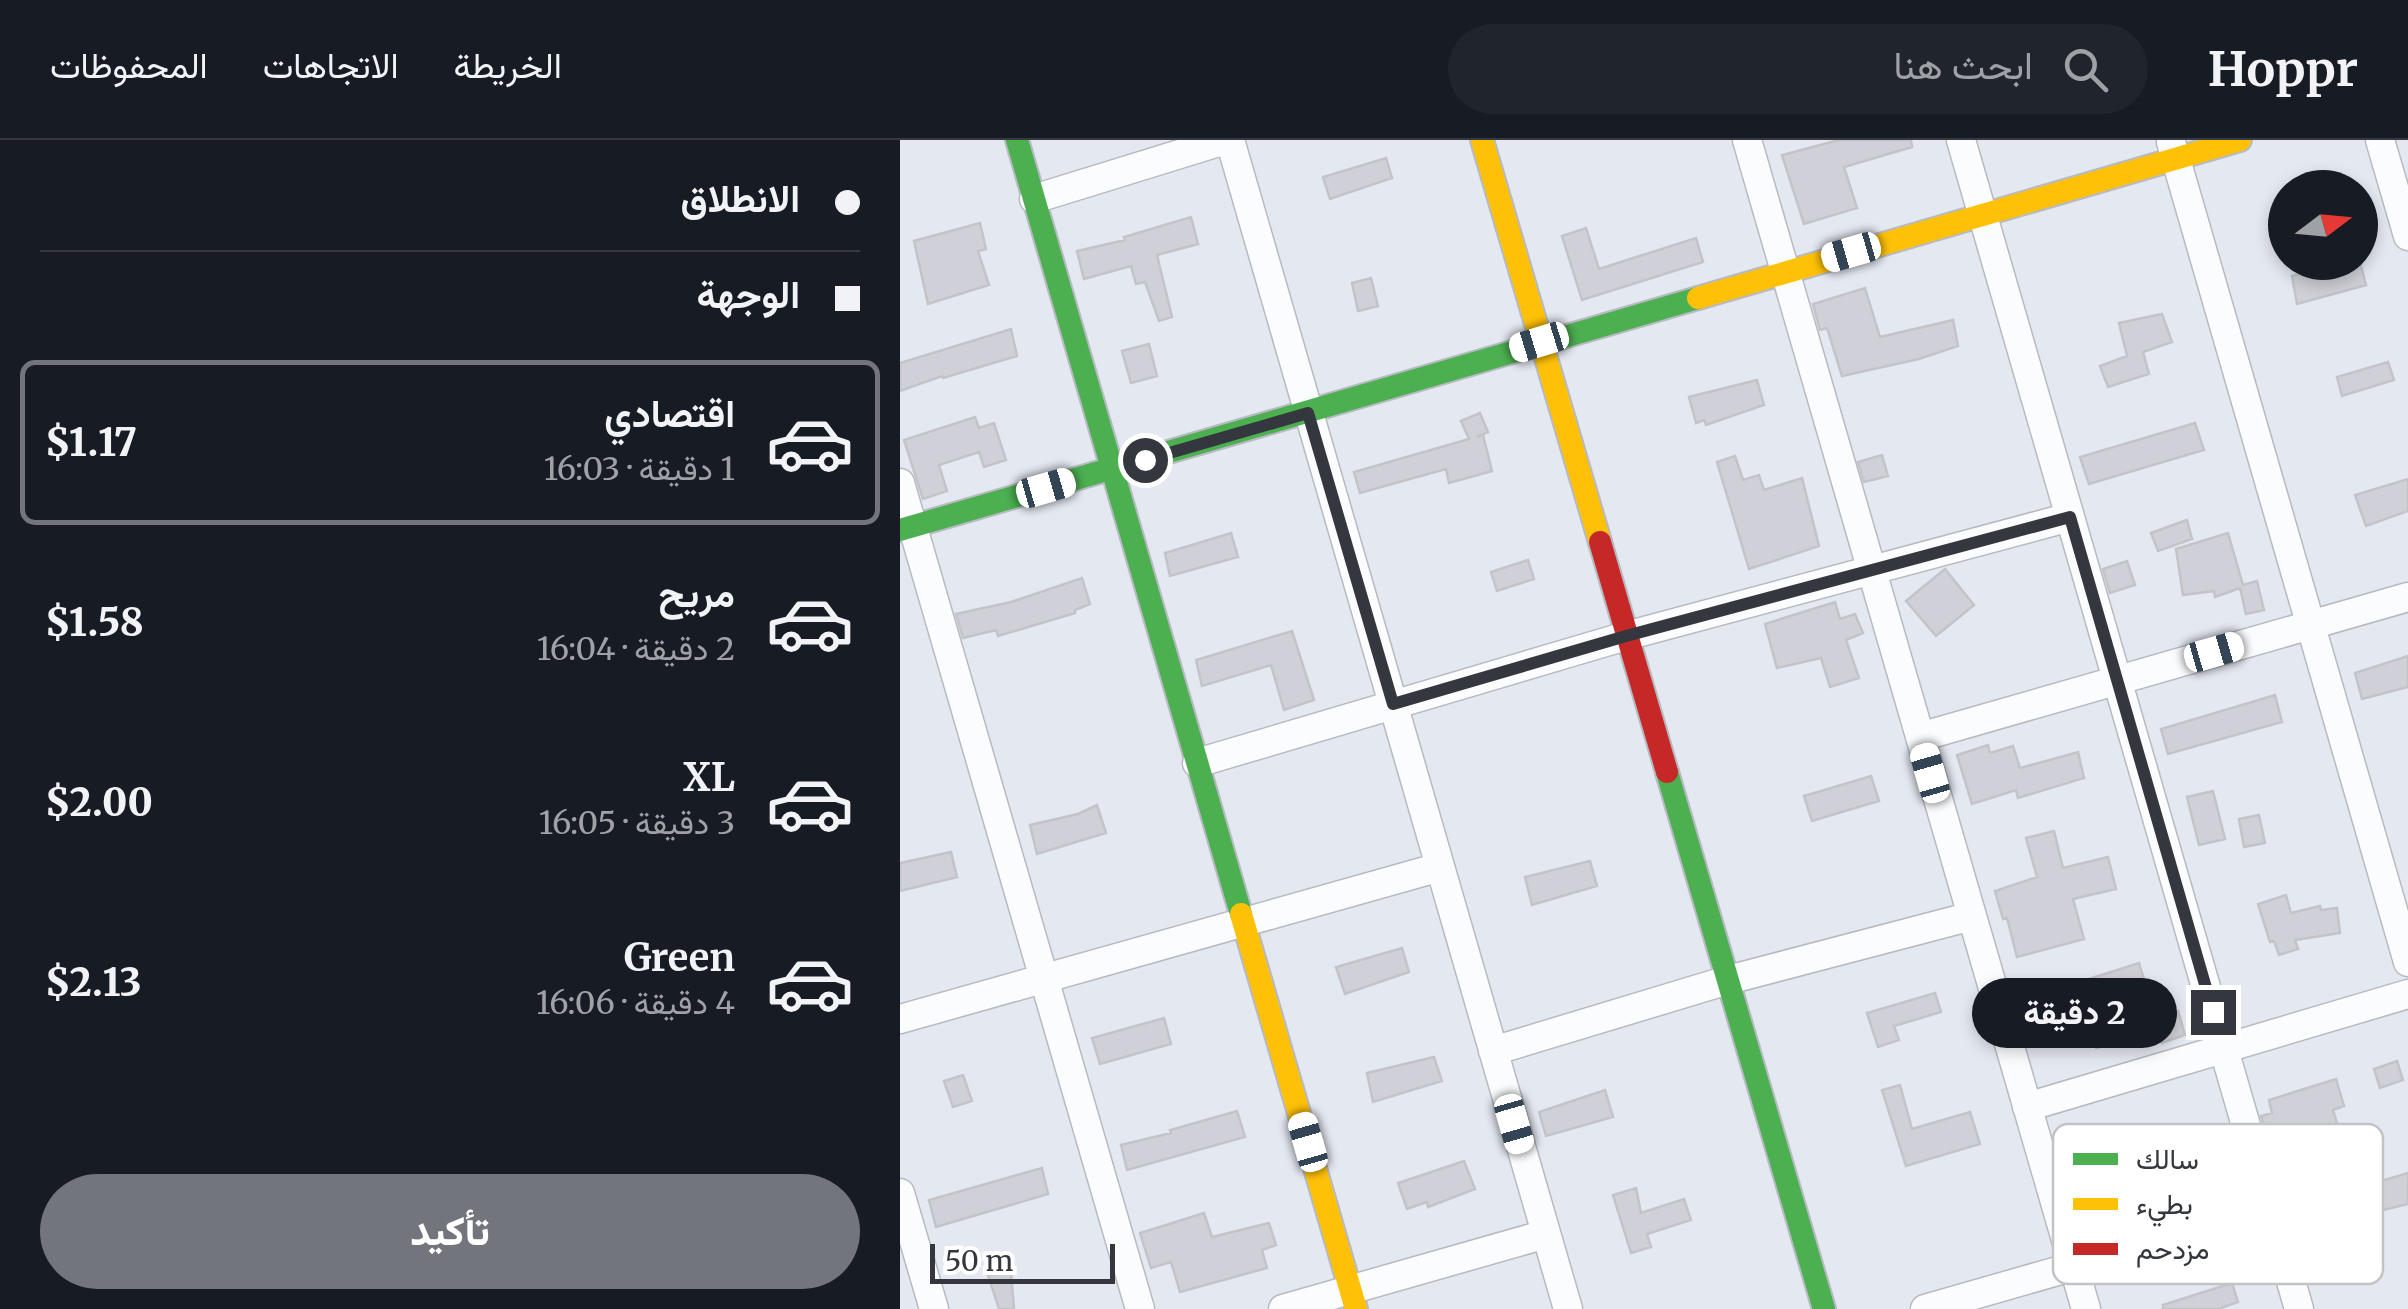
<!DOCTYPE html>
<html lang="ar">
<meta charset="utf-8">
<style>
:root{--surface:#171b24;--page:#20242c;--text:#f1f3f6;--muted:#9ea1a6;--line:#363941;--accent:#72757c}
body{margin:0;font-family:Merriweather,Vazirmatn,serif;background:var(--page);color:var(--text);direction:rtl;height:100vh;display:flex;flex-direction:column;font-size:38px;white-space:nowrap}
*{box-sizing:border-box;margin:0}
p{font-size:32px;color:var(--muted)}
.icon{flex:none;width:55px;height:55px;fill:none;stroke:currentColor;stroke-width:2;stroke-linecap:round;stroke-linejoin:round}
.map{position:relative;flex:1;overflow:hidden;direction:ltr}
.sheet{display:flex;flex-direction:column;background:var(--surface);width:900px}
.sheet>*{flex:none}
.banner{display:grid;align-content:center;height:220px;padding:0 40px;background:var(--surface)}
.needle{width:65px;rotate:74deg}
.buttons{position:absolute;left:1368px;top:30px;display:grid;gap:20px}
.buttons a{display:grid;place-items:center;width:110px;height:110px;border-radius:50%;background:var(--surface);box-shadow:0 5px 15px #0003;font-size:50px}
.scale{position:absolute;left:30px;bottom:25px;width:185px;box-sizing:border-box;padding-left:10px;border:5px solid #34373d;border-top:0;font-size:28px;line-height:35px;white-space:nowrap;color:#34373d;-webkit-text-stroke:8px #fff;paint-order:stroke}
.end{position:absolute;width:45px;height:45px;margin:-22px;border:12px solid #34373d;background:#fff;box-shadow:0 0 0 5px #fff}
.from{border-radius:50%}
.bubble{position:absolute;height:70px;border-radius:35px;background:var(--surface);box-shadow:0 5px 15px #0003;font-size:32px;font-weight:800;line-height:70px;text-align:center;direction:rtl}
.car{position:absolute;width:30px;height:60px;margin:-30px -15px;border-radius:12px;box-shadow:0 0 8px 2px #0007;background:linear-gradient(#fff 24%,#345 0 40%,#fff 0 76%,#345 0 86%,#fff 0)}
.banner b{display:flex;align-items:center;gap:35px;height:95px;font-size:38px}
.banner b+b{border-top:2px solid var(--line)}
.banner i{width:25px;height:25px;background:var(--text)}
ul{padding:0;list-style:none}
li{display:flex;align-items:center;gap:30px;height:165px;margin:0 20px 15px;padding:0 20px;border:5px solid transparent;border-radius:15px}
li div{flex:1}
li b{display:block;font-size:38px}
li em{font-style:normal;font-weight:800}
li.active{border-color:var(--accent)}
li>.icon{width:90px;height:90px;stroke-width:1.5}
.button{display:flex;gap:20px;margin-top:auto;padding:20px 40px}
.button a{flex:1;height:115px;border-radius:60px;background:var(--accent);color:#fff;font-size:40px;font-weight:800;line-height:115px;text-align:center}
header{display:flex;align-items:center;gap:60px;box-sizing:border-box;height:140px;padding:0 50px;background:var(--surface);border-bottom:2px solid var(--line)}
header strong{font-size:48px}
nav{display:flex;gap:55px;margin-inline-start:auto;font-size:35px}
.search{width:700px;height:90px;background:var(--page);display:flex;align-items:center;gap:25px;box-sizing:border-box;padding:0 35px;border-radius:55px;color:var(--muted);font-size:38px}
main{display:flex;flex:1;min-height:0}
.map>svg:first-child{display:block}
</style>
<header>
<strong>Hoppr</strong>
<div class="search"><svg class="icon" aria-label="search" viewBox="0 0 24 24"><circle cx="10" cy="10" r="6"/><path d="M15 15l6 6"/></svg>ابحث هنا</div>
<nav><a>الخريطة</a><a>الاتجاهات</a><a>المحفوظات</a></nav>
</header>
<main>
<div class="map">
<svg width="1508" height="1169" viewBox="0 0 1508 1169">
<rect width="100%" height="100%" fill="#e4e8f1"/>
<path fill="#d0d1d8" stroke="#c2c4ca" stroke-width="2.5" d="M939,0H1011L1012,7L944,27L957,68L904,84L882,15Z
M486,18L492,38L430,59L423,37Z
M291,77L298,104L257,115L272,177L259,181L245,142L236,144L231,126L184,139L177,111L225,100L224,97Z
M80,83L86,109L78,111L89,145L28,164L14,101Z
M686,88L699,129L796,98L803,122L682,160L662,96Z
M1443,122H1460L1466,145L1397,164L1392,136Z
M471,138L478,166L458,171L452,143Z
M965,148L980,197L1053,180L1058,206L1019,219L942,236L927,188L920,190L913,164Z
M1262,174L1272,202L1243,212L1249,234L1208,247L1200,226L1227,216L1219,183Z
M111,189L117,216L43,238L42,236L0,251V223Z
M249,204L257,236L231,243L222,211Z
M1488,222L1494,240L1442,256L1437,237Z
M857,240L864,265L806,285L804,280L796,283L789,257Z
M580,273L588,292L577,297L583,295L592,331L549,343L546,329L460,353L454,332L569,299L561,281Z
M75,277L79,288L94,283L106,320L84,327L79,312L39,325L47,351L23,359L4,300Z
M1295,283L1304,310L1189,344L1180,317Z
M982,315L988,336L964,342L958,322Z
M835,316L843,340L859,335L864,350L902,338L919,406L849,429L817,322Z
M1508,339V371L1466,386L1455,355Z
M1287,380L1292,399L1258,411L1251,393Z
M331,393L338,417L270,436L265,413Z
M1328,393L1343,445L1357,441L1364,470L1346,474L1340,448L1315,457L1314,451L1283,455L1276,409Z
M628,420L634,439L597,451L591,432Z
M1227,421L1235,445L1210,453L1203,429Z
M1045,429L1074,465L1036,496L1006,461Z
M182,438L190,464L175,470V473L98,496L96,490L63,498L56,474L111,462Z
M935,462L940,479L955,474L963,493L946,500L959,538L930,547L921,518L877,528L865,484Z
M392,491L414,560L384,570L371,525L302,546L296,520Z
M1508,516V547L1462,559L1455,533Z
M1375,555L1382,582L1268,614L1261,589Z
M1088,605L1090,613L1113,606L1120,628L1178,612L1184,638L1118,658L1116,650L1072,664L1057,615Z
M971,636L979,661L912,681L904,656Z
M1313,651L1325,699L1299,705L1287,657Z
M197,665L206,693L137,714L130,685L178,674Z
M1359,675L1365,703L1344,707L1339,679Z
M1154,691L1163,728L1208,717L1216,749L1173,759L1184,799L1117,817L1107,778L1103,779L1095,751L1137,737L1126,698Z
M51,712L57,737L0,751V723Z
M690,721L697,746L632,765L625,737Z
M1386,755L1391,773L1420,766L1421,770L1437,768L1440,793L1395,800L1398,809L1379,815L1374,801L1370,802L1358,764Z
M502,808L509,832L445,854L436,827Z
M1239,823L1256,879L1278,871L1285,895L1262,903L1259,893L1196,908L1176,843Z
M1035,853L1041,872L994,886L999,900L978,907L967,873Z
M264,878L271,904L200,924L192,898Z
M534,917L542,941L473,962L467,933Z
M1497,921L1503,940L1480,948L1474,929Z
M63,935L72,961L53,967L44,941Z
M1436,939L1444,966L1433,970L1445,1009L1377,1030L1361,976L1372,973L1369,960Z
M1000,945L1012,989L1070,972L1080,1004L1006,1026L982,950Z
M705,950L713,977L646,996L639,972Z
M337,971L345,997L227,1030L221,1005L271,993L270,990Z
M564,1021L575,1049L528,1067L527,1062L507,1069L498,1043Z
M142,1028L148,1054L36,1087L29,1060Z
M1508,1033V1064L1454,1077L1447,1051Z
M736,1048L741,1073L784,1059L791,1080L747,1094L751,1107L731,1113L713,1055Z
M304,1073L312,1097L369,1083L376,1105L362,1110L367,1128L280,1152L271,1122L251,1128L240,1093Z
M111,1133L114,1169H99L88,1135Z
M1332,1143L1338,1162L1318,1169H1263V1165Z"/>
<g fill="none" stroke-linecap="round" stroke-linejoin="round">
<defs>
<path id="street" d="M330,0L668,1169
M847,0L1186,1169
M1061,0L1399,1169
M1480,0L1508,96
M1271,2L1508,822
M134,59L325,0
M0,343L240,1169
M1020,597L1508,457
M297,623L726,496L1170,377
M0,879L540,727
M593,911L828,840L1072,776
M1127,967L1508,854
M0,1053L34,1169
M383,1169L646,1094
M1025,1169L1370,1070"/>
<path id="fast" d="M117,0L341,774
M0,390L798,158
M767,632L924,1169"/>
<path id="slow" d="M582,0L700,402
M798,158L1340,0
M341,774L456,1169"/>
<path id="jam" d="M700,402L767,632"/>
</defs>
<use href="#street" stroke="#b7bac1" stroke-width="31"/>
<use href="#fast" stroke="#b7bac1" stroke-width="26"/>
<use href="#slow" stroke="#b7bac1" stroke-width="26"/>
<use href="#jam" stroke="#b7bac1" stroke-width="26"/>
<use href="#street" stroke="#fbfcfd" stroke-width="28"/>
<use href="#fast" stroke="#4caf50" stroke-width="22"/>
<use href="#slow" stroke="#ffc107" stroke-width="22"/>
<use href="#jam" stroke="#c62828" stroke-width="22"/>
</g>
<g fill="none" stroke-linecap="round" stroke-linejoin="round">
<path stroke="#34373d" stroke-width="12" d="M245,320L408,273L493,564L726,496L1170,377L1313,872"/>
</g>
<rect x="1153" y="984" width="330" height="160" rx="15" fill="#fff" stroke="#c2c3c5" stroke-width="2.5"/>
<rect x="1173" y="1013" width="45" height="12" fill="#4caf50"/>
<rect x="1173" y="1058" width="45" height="12" fill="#ffc107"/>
<rect x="1173" y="1103" width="45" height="12" fill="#c62828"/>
<g font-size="28" fill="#34373d">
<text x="1236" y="1029">سالك</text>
<text x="1236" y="1074">بطيء</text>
<text x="1236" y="1119">مزدحم</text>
</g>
</svg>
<div class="buttons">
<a><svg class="needle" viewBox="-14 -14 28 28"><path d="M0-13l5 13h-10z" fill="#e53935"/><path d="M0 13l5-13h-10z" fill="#9ea1a6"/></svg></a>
</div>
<div class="scale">50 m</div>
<i class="end from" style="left:245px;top:320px"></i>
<i class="end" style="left:1313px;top:872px"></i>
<div class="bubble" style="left:1072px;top:838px;width:205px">2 دقيقة</div>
<i class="car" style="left:951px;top:112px;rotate:254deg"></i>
<i class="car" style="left:639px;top:202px;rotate:253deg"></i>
<i class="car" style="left:146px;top:348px;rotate:74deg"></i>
<i class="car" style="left:1314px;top:512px;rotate:74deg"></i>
<i class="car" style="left:1030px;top:633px;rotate:344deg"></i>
<i class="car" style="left:614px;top:984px;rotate:164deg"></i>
<i class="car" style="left:408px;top:1002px;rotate:344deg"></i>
</div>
<section class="sheet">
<div class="banner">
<b><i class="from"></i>الانطلاق</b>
<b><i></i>الوجهة</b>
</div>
<ul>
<li class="active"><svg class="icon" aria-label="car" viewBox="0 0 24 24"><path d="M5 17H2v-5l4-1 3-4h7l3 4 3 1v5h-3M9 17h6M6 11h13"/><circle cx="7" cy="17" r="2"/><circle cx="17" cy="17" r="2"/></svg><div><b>اقتصادي</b><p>1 دقيقة · 16:03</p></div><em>$1.17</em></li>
<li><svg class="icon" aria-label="car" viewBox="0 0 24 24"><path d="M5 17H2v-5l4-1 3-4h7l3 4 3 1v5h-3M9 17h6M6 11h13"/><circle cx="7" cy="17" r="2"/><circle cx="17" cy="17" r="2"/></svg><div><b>مريح</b><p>2 دقيقة · 16:04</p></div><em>$1.58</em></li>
<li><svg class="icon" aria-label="car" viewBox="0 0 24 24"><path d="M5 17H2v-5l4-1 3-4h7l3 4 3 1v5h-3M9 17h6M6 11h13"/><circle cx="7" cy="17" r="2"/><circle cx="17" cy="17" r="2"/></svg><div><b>XL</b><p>3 دقيقة · 16:05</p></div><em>$2.00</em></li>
<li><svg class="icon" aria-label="car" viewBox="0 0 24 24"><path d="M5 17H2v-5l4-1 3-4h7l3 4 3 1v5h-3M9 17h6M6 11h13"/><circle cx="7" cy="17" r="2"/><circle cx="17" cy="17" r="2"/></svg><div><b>Green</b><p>4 دقيقة · 16:06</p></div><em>$2.13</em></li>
</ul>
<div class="button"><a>تأكيد</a></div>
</section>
</main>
